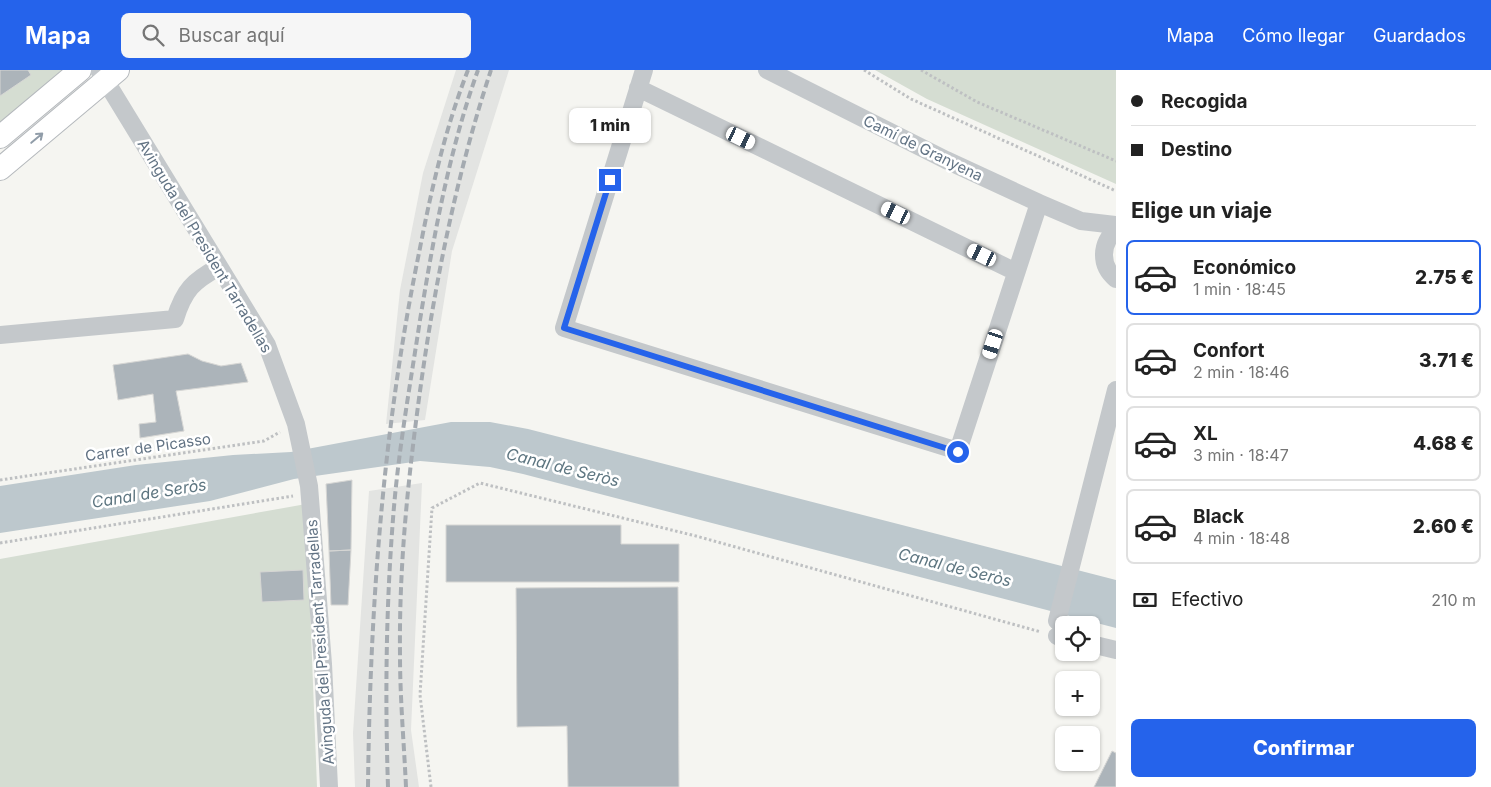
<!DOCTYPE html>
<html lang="es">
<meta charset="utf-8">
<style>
:root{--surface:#fff;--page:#f6f6f6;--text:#222;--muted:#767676;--line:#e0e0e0;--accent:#2563eb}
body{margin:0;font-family:Inter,sans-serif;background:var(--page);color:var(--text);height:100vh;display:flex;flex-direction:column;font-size:19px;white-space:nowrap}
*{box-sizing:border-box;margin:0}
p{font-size:16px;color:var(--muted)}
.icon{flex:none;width:28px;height:28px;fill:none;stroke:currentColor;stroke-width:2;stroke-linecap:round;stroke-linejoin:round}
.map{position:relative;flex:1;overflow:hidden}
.drawer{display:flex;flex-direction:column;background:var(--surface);width:375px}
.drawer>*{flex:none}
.guide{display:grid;align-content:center;height:110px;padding:0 15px;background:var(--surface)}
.controls{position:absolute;left:1055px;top:546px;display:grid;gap:10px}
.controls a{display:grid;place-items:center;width:45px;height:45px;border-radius:8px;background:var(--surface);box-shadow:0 1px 4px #0004;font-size:25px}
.end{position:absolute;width:22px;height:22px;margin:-11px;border:6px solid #2563eb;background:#fff;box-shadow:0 0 0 2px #fff}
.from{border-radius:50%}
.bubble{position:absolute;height:35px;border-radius:8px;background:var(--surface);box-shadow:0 1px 4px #0004;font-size:16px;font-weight:800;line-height:35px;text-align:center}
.car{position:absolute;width:15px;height:30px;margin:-15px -8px;border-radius:6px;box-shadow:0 0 4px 1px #0007;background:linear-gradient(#fff 24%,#345 0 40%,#fff 0 76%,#345 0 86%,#fff 0)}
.guide b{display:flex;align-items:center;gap:18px;height:48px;font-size:19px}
.guide b+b{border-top:1px solid var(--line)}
.guide i{width:12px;height:12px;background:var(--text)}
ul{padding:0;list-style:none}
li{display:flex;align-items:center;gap:15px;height:75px;margin:0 10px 8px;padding:0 5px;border:2px solid var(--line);border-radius:8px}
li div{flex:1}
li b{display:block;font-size:19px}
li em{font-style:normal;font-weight:800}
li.active{border-color:var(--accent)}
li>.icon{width:45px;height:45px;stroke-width:1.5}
h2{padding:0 15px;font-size:22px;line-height:60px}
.pay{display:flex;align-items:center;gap:12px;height:55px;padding:0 15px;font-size:19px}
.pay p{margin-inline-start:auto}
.primary-button{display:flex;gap:10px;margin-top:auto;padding:10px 15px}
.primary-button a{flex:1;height:58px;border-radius:8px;background:var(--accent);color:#fff;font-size:20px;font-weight:800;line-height:58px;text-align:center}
header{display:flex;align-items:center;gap:30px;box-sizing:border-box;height:70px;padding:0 25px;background:var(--accent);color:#fff}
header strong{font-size:24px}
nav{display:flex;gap:28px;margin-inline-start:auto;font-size:18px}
.search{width:350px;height:45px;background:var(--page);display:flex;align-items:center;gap:12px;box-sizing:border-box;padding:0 18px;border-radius:8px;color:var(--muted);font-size:19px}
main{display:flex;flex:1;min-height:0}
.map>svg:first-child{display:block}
</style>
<header>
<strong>Mapa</strong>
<div class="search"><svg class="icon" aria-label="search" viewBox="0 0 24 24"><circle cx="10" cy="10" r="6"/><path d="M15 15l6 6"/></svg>Buscar aquí</div>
<nav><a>Mapa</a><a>Cómo llegar</a><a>Guardados</a></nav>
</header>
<main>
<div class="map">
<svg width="1116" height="717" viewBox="0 0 1116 717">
<rect width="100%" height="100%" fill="#f5f5f1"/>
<path fill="#e3e4e2" d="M456,0H509L452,181L425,350L386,354L400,220L423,103Z
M422,413L411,660L419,717H355L353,663L369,421Z"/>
<path fill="#d5ddd2" d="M0,0H80L0,65Z
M875,0H1116V114L927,29Z
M306,434L317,717H0V489Z"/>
<path fill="#bdc8cd" d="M451,352H490L528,359L1116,510V558L523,404L490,397L420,391L294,409L210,431L0,463V416L136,395L233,385L291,382Z"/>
<path fill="#acb4ba" stroke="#d6d6d4" d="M0,0H28L31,5L0,26Z
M188,284L202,291L221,296L241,293L248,312L176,321L184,361L140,368L139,354L156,352L153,324L118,330L113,295Z
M352,410L351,480L329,481L326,414Z
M446,455H621V474H679V512H446Z
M351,480L348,535H331L329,481Z
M303,500L304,530L262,532L260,502Z
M678,517L679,717H568L567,656L517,657L516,518Z
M1112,681L1116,683V717H1094Z"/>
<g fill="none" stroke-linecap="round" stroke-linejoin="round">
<defs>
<path id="major" d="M0,67L80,0
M0,99L118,0"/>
</defs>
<use href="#major" stroke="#b5b9bd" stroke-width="24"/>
<path stroke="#bec0c2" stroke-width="3" stroke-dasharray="2.5 2.5" stroke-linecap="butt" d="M864,0L911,29L1116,121
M921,0L977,32L1116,91
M0,410L264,371L280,362
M0,473L293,426
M431,717L420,625L432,438L480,413L696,466L1041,562"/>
<path stroke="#c4c8cb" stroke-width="18" d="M99,0L267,275L296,354L309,416L323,594L329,717
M644,0L564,258L958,381L1039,133
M767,0L946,90L1039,133L1081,151L1116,155
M638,18L1016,202
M1116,160C1101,173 1099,195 1116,209
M0,265L175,249C184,220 193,211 219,197
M1057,551L1116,320
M1057,566L1064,568
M1091,574L1116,580"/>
<use href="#major" stroke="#fff" stroke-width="22"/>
<path stroke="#a4aab0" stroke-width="4" stroke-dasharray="8 4" stroke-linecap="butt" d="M368,717C370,538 383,358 419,183C431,121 445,59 468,0
M388,717C385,627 386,538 393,449C398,382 410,316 420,250C434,165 449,81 478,0
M406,717C404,673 400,629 400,585C399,501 407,419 418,336C433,222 455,109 491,0"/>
</g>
<defs><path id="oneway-shaft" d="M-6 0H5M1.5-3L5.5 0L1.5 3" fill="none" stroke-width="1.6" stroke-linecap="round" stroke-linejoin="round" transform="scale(1.25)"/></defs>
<use stroke="#919da9" href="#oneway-shaft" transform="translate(37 68) rotate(-40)"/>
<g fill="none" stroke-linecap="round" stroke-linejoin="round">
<path stroke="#2563eb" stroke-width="6" d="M610,110L564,258L958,382"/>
</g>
<g text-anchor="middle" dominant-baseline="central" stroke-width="5" stroke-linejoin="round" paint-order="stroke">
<g font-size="15" fill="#627384" stroke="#fff">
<text transform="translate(923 78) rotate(26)">Camí de Granyena</text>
<text transform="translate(205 176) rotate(59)">Avinguda del President Tarradellas</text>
<text transform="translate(148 377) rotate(-8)">Carrer de Picasso</text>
<text transform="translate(320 572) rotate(-94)">Avinguda del President Tarradellas</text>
</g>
<g font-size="16" font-style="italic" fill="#5e7681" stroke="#fff">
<text transform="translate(563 397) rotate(14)">Canal de Seròs</text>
<text transform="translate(149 423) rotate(-9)">Canal de Seròs</text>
<text transform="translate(955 497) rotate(14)">Canal de Seròs</text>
</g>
</g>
</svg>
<div class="controls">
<a><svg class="icon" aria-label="locate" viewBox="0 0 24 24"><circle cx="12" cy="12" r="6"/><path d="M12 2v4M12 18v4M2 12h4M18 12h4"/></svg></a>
<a>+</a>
<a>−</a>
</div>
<i class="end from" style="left:958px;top:382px"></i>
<i class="end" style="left:610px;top:110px"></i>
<div class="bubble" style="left:569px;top:38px;width:82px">1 min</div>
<i class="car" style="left:741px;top:68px;rotate:116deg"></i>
<i class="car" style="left:896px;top:143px;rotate:296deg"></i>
<i class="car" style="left:982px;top:185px;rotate:296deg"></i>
<i class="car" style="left:993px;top:274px;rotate:198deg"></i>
</div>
<section class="drawer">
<div class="guide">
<b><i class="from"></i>Recogida</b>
<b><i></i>Destino</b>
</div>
<h2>Elige un viaje</h2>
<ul>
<li class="active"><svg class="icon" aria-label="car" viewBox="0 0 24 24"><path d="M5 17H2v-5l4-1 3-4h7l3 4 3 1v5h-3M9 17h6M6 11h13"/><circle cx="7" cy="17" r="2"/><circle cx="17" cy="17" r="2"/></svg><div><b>Económico</b><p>1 min · 18:45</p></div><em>2.75 €</em></li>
<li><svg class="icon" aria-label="car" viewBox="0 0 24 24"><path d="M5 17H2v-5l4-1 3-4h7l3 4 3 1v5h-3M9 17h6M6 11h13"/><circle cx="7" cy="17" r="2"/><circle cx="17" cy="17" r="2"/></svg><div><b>Confort</b><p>2 min · 18:46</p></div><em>3.71 €</em></li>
<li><svg class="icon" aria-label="car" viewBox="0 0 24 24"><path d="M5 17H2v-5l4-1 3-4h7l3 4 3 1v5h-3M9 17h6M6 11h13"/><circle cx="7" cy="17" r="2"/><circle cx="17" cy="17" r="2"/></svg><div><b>XL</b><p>3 min · 18:47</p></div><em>4.68 €</em></li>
<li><svg class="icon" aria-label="car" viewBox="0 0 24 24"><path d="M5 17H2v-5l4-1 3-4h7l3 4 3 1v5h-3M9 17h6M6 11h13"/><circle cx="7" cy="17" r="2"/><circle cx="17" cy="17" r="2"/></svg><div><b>Black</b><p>4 min · 18:48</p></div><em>2.60 €</em></li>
</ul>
<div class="pay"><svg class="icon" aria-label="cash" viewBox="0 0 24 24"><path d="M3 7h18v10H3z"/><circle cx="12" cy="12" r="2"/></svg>Efectivo<p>210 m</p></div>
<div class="primary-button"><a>Confirmar</a></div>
</section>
</main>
